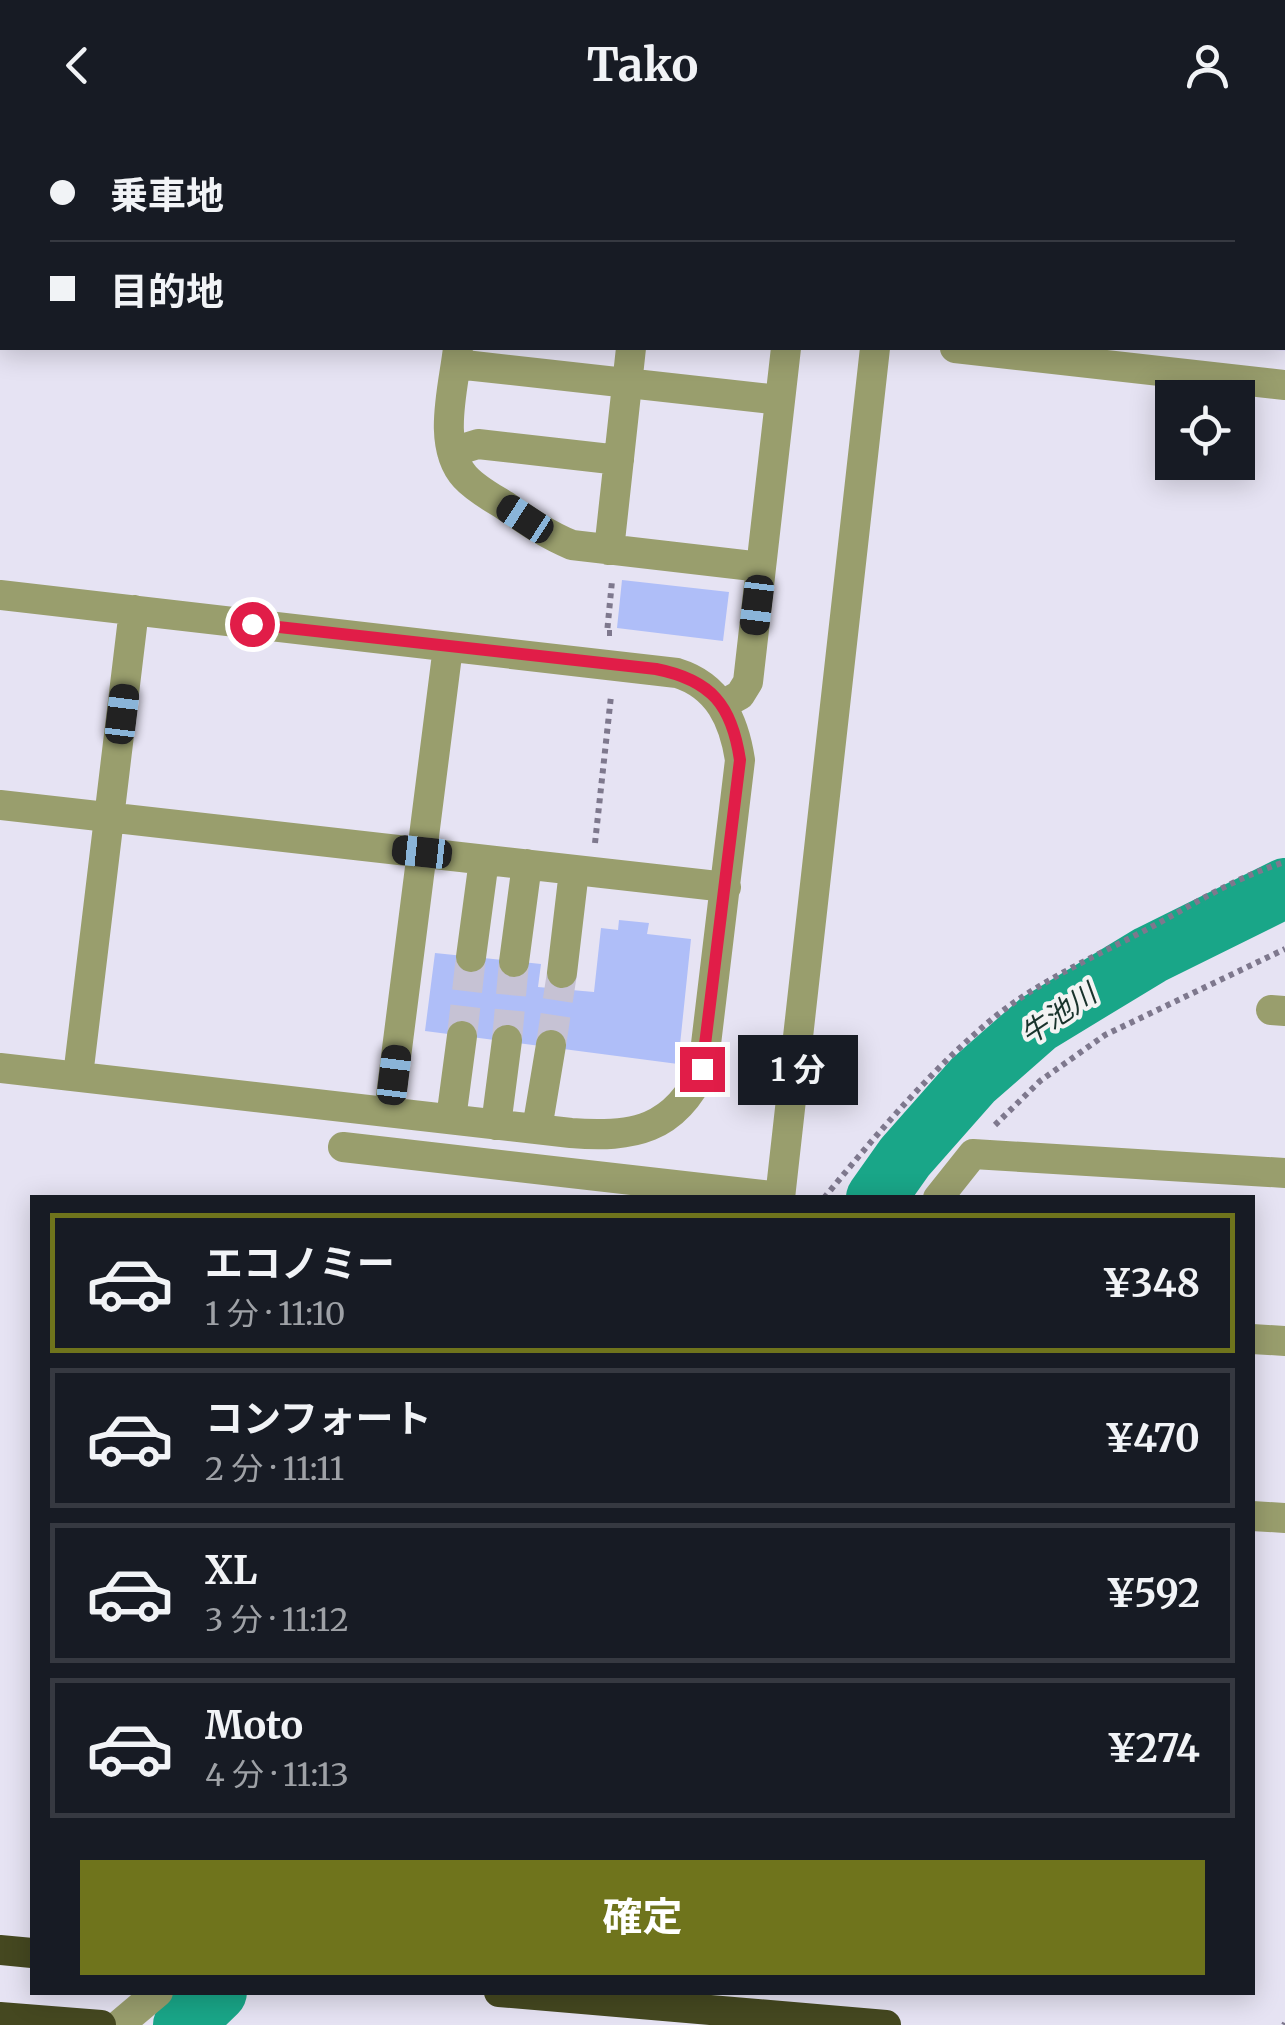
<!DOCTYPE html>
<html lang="ja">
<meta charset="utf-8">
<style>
:root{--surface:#171b24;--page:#20242c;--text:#f1f3f6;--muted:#9ea1a6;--line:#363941;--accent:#6f741c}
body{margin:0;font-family:Merriweather,"Noto Sans JP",serif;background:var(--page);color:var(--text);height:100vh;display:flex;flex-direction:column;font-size:38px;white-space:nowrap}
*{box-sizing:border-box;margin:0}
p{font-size:32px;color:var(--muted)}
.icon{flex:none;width:55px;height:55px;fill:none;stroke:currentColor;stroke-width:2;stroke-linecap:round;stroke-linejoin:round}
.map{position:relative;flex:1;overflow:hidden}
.side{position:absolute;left:30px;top:1065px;width:1225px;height:800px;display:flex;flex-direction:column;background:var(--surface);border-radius:0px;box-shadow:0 5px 25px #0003}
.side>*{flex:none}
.hud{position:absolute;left:0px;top:0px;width:1285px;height:220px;box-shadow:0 5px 25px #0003;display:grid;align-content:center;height:220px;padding:0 50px;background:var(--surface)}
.tools{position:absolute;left:1155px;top:250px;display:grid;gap:20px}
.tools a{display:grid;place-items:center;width:100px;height:100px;border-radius:0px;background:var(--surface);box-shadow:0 5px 25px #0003;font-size:50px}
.end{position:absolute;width:45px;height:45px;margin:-22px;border:12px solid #e11d48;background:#fff;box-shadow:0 0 0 5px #fff}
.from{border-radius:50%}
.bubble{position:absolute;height:70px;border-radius:0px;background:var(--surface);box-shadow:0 5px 25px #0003;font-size:32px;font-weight:700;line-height:70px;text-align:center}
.car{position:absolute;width:30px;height:60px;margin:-30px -15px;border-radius:12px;box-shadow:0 0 8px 2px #0007;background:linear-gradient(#222 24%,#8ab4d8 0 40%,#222 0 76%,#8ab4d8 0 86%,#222 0)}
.hud b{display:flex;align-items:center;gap:35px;height:95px;font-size:38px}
.hud b+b{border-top:2px solid var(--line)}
.hud i{width:25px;height:25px;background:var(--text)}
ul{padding:18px 0 0;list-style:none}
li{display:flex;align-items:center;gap:30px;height:140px;margin:0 20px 15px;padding:0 30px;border:5px solid var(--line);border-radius:0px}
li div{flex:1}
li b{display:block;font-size:38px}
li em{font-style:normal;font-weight:700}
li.active{border-color:var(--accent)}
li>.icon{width:90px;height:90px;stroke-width:1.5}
.cta{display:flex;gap:20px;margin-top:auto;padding:20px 50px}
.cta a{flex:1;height:115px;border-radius:0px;background:var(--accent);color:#fff;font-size:40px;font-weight:700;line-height:115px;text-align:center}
header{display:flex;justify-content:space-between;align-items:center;height:130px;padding:0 50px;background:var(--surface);font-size:45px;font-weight:700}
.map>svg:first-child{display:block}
</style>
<header><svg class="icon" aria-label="back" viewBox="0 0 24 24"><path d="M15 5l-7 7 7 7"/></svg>Tako<svg class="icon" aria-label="person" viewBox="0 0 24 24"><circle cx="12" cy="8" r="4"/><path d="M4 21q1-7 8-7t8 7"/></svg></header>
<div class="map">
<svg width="1285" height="1895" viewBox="0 0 1285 1895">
<rect width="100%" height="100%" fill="#e6e3f3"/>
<path fill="#dcd6f7" d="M937,0H1285V221L1257,218H1282V2Z"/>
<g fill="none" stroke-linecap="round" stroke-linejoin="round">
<path stroke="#19a688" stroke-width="60" d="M876,1068L905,1027L973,950L1038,893L1150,825L1285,758
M183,1895L217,1862"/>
</g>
<path fill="#afbef8" d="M622,450L729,462L723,511L617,498Z
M619,790L649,793L647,804L691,809L678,934L425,901L435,823L541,834L538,857L594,862L601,798L618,800Z"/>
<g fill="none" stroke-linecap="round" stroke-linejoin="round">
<path stroke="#c6c2d4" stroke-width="30" stroke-dasharray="30 15" stroke-linecap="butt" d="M462,906L471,827
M507,910L514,832
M551,915L562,843"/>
<path stroke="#7e788d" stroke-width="6" stroke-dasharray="5 5" stroke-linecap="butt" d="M612,503H607L612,451
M595,713L611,566
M995,995L1040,951L1105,905L1285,819
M824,1068C876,1005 929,942 991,890C1039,850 1101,824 1155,795C1197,772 1239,746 1285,732
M1284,1895L1285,1893"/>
<path stroke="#999e6d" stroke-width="30" d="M617,0L639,2
M1274,2L1275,0
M1282,32H1285
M458,218C454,256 436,315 465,347C476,359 491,367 504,375C526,390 547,405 572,415L761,437
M955,218L1285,255
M456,234L780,270
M452,322L478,314L619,330
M609,420L631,218
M0,465L677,543C719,556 734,591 740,630L703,939C675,1000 633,1008 571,1003L0,938
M722,575L740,565L748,552L786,218
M0,675L726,757
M471,827L484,730
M514,832L527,734
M562,843L574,741
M1271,880L1285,881
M78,946L134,480
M389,982L448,517
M451,989L462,906
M496,995L507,910
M537,999L551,915
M343,1017L780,1067
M780,1068L875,218
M938,1068L973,1024L1285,1043
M1252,1209L1285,1211
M1252,1386L1285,1388
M119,1895L158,1862"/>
<path stroke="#454820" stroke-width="30" d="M0,1820L32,1823
M499,1862L886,1895
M0,1887L101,1895"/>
</g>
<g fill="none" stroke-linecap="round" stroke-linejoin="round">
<path stroke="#e11d48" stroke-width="12" d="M252,494L656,539C712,550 732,576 740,630L702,939"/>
</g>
<g text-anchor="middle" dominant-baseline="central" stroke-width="8" stroke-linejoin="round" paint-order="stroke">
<g font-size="28" font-style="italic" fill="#19332c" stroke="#f3f3f3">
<text transform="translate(1058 884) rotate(-34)">牛池川</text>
</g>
</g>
</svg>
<div class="tools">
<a><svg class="icon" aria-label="locate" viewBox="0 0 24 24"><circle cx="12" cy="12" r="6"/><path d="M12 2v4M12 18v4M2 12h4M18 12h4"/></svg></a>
</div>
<i class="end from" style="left:252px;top:494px"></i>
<i class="end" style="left:702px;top:939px"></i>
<div class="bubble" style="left:738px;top:905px;width:120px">1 分</div>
<i class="car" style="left:525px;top:389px;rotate:303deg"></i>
<i class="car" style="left:757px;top:475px;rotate:187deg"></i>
<i class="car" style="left:122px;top:584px;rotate:7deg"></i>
<i class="car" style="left:422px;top:722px;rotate:276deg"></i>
<i class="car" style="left:394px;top:945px;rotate:7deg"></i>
<div class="hud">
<b><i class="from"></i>乗車地</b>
<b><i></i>目的地</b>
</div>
<section class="side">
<ul>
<li class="active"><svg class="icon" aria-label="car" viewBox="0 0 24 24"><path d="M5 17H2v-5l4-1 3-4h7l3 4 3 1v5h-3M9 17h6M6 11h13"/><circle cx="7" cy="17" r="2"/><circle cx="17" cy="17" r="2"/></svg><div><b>エコノミー</b><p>1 分 · 11:10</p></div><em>¥348</em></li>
<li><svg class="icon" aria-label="car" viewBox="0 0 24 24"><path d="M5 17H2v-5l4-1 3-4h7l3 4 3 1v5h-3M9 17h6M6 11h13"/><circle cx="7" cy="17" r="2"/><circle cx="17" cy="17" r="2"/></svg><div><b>コンフォート</b><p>2 分 · 11:11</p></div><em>¥470</em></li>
<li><svg class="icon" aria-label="car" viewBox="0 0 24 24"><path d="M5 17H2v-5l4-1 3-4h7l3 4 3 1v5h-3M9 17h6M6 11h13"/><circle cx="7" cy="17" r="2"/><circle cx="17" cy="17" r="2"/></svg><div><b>XL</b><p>3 分 · 11:12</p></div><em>¥592</em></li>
<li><svg class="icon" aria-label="car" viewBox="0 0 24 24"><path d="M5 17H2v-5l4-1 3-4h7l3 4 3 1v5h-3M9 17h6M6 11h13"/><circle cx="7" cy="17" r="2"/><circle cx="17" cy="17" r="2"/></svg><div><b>Moto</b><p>4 分 · 11:13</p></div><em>¥274</em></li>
</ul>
<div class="cta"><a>確定</a></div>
</section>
</div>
